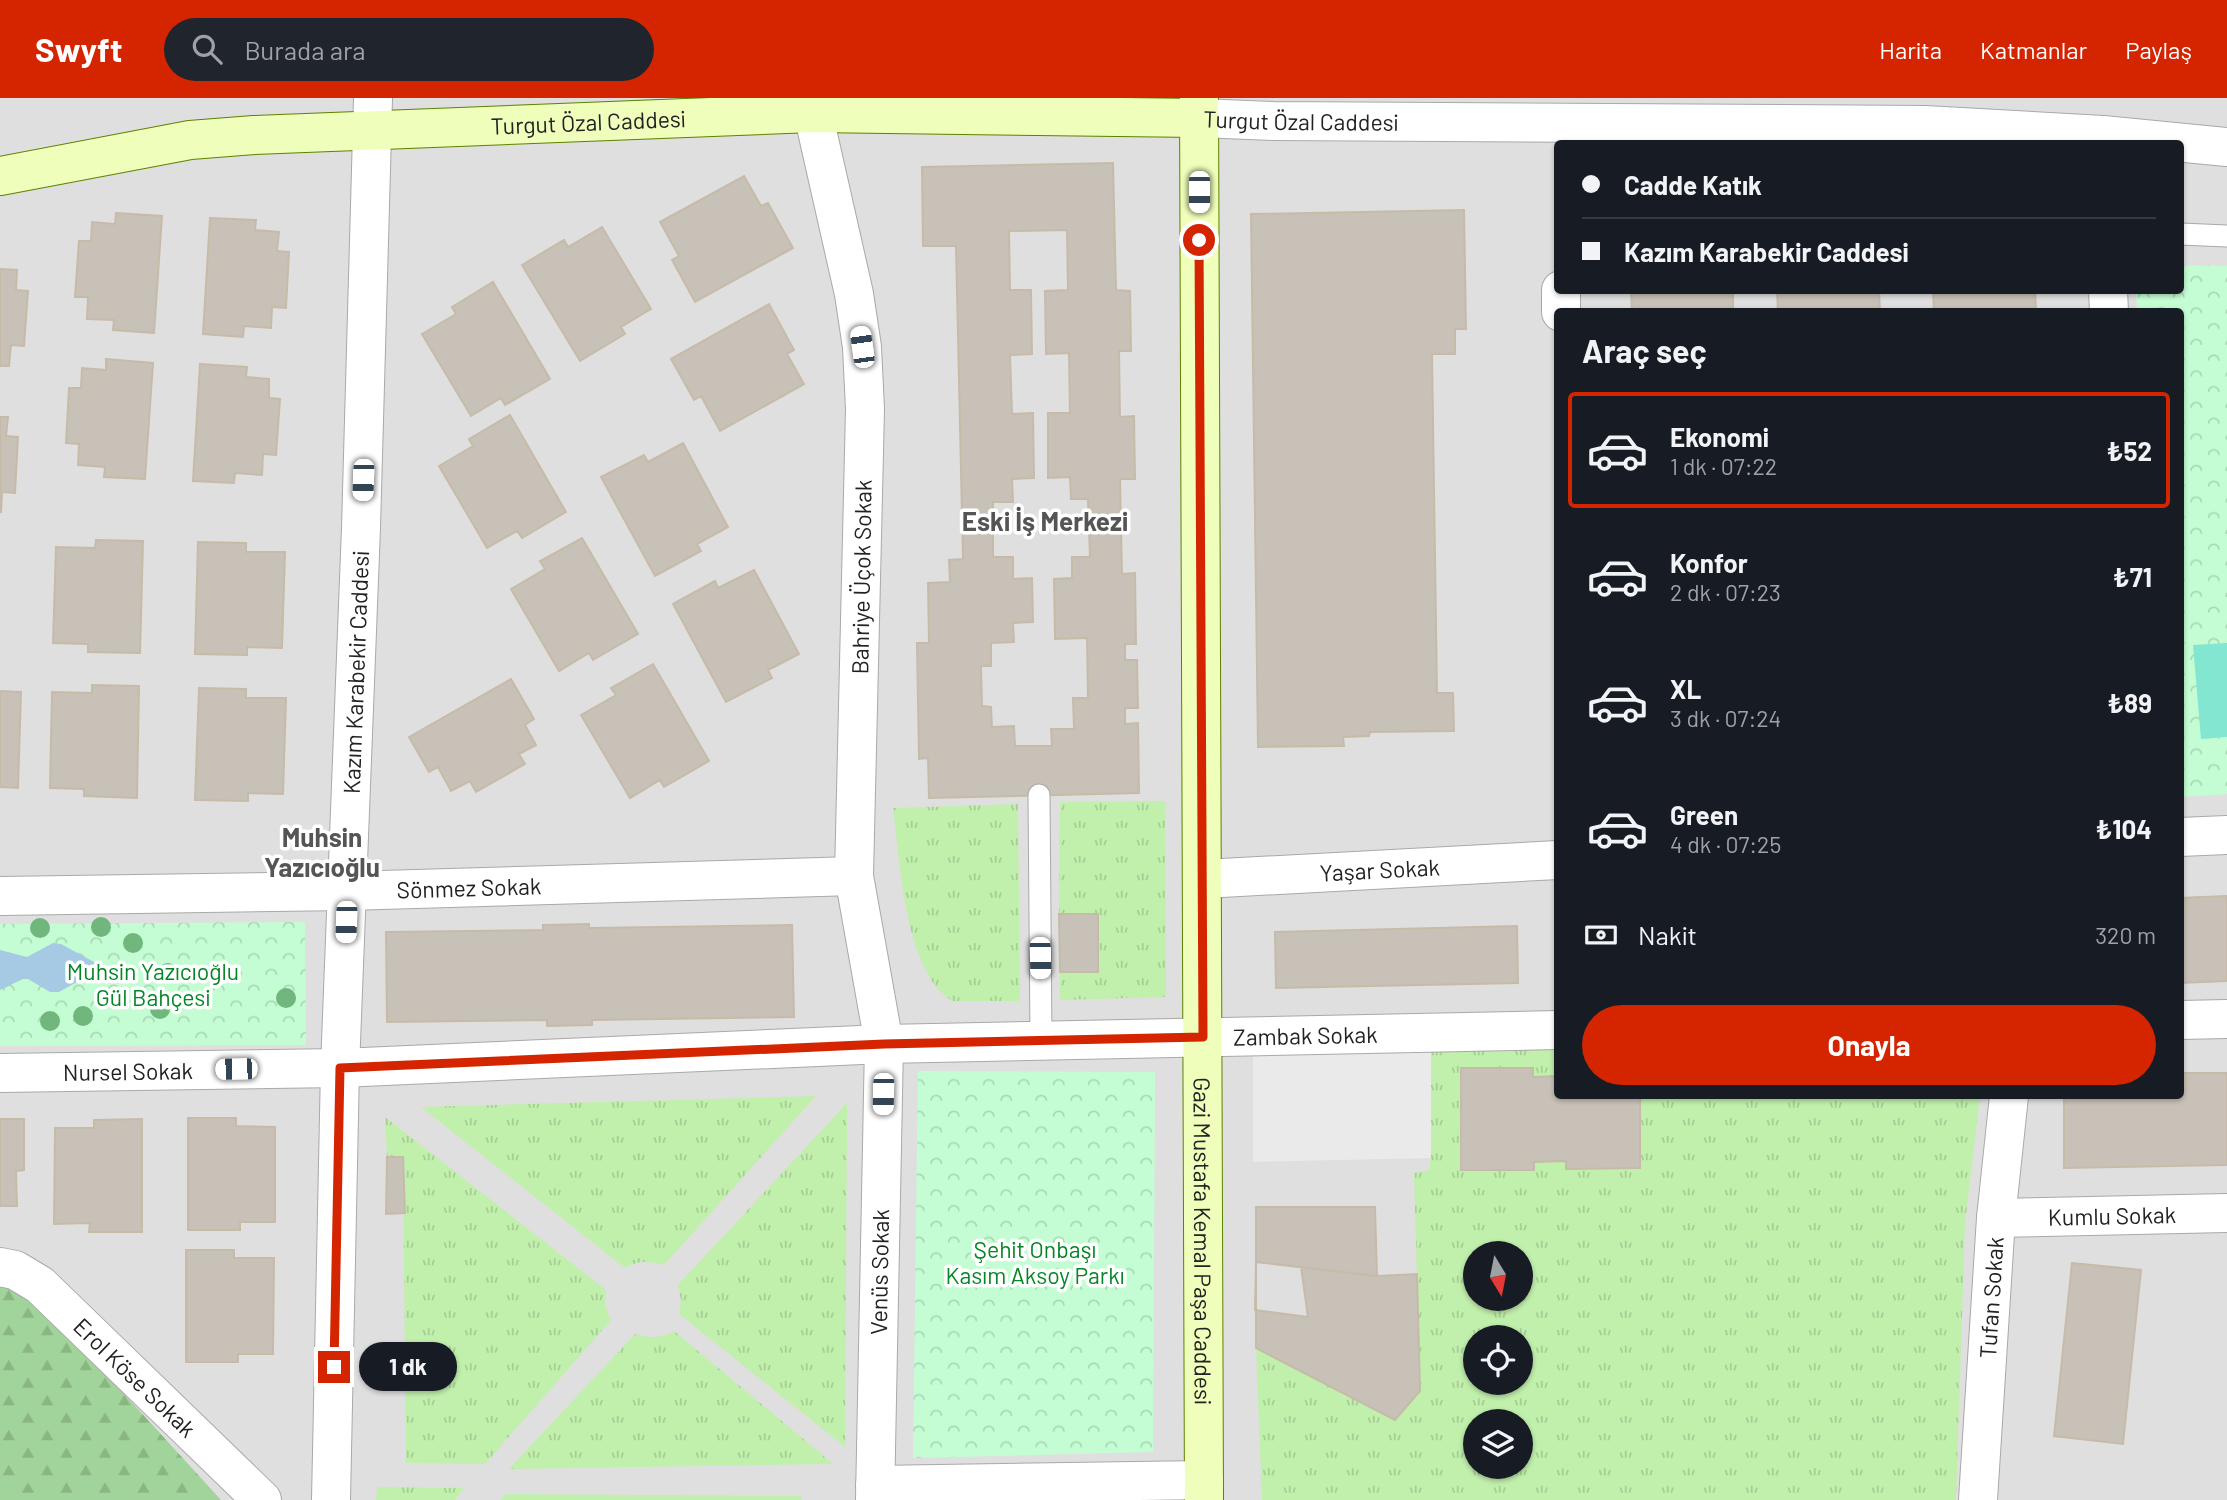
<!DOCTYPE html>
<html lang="tr">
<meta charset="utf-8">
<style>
:root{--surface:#171b24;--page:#20242c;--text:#f1f3f6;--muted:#9ea1a6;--line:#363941;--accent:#d42500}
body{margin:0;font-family:Barlow,sans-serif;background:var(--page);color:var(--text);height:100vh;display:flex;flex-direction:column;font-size:26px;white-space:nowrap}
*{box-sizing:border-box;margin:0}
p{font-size:23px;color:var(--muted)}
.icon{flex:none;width:38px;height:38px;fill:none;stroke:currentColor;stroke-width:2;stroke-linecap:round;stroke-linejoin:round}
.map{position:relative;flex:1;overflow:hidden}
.side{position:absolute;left:1554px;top:210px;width:630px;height:791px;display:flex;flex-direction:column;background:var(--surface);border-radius:7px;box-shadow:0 2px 5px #0004}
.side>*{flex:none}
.hud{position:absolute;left:1554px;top:42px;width:630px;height:154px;border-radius:7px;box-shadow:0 2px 5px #0004;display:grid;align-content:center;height:154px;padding:0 28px;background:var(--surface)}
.needle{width:46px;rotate:170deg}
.controls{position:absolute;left:1463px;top:1143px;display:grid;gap:14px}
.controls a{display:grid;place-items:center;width:70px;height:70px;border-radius:50%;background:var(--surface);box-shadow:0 2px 5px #0004;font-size:35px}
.end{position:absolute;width:32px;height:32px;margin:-16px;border:9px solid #d42500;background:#fff;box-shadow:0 0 0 4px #fff}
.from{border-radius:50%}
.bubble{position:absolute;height:49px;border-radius:24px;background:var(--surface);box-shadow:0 2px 5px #0004;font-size:23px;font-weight:700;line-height:49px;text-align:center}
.car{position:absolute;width:21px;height:42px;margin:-21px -10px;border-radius:9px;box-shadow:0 0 5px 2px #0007;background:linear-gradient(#fff 24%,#345 0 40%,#fff 0 76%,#345 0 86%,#fff 0)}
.hud b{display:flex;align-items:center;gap:24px;height:66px;font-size:26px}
.hud b+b{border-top:2px solid var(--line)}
.hud i{width:18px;height:18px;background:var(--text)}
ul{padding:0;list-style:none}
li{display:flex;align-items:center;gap:21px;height:116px;margin:0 14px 10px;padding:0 14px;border:4px solid transparent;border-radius:7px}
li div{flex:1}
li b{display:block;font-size:26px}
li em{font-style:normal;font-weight:700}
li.current{border-color:var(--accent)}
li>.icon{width:63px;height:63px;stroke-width:1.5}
h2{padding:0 28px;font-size:32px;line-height:84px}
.pay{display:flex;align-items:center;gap:18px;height:77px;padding:0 28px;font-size:26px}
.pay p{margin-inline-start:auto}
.action{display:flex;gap:14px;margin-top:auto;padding:14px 28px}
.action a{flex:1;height:80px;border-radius:42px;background:var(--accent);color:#fff;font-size:28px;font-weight:700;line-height:80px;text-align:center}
header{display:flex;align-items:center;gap:42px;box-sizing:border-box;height:98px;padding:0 35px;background:var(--accent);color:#fff}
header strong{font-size:33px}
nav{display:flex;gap:38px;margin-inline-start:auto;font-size:24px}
.search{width:490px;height:63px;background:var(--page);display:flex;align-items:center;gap:18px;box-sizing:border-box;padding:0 24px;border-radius:38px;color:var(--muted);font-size:26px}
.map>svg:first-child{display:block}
</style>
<header>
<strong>Swyft</strong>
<div class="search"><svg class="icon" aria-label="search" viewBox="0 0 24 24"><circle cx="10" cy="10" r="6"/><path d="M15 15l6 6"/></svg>Burada ara</div>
<nav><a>Harita</a><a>Katmanlar</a><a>Paylaş</a></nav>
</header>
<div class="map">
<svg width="2227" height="1402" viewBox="0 0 2227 1402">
<defs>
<pattern id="grass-tufts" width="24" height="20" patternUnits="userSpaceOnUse" patternTransform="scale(1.75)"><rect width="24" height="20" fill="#c1efac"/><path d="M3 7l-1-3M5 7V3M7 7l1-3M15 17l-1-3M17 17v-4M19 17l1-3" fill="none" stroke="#a6cd94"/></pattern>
<pattern id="forest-firs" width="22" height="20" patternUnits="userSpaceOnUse" patternTransform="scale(1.75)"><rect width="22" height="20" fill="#a1d49a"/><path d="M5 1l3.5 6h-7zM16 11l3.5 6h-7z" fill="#8ab684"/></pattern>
<pattern id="park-crowns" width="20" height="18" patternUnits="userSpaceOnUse" patternTransform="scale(1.75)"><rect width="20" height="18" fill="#c4fdd3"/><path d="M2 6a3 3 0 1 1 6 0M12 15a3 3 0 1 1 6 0" fill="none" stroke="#a8d9b5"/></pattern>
</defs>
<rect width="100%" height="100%" fill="#f2f1e8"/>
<path fill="#e0dfdf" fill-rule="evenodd" d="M0,0H2227V1402H0ZM1558,46H2180V192H1558ZM1558,214H2180V998H1558ZM1475,1155H1521V1200H1475ZM1475,1239H1521V1284H1475ZM1475,1323H1521V1368H1475Z"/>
<path fill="url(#grass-tufts)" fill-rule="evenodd" d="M1165,703L1166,899L1060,902V874L1098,873V816H1059L1060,704Z
M1018,706L1020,903H952C947,899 940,894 936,889C903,844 900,764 893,710Z
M1557,947L1558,998H1980L1965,1125L1956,1402H1262L1256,1250L1395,1322L1420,1294L1414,1075L1430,1072L1431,949ZM1475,1155H1521V1200H1475ZM1475,1239H1521V1284H1475ZM1475,1323H1521V1368H1475Z
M816,998L664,1167C648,1163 638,1162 625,1170L421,1009Z
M847,1005V1027L845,1349L679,1216L681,1202L678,1187Z
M385,1019L606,1192L605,1207L611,1222L485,1366L406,1365L403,1060L387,1059Z
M674,1233L833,1366L509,1371L635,1236C650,1241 660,1240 674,1233Z
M377,1389L464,1390L455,1402H376Z
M506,1396L802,1398V1402H500Z"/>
<path fill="url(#forest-firs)" d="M0,1184L31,1194L221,1402H0Z"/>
<path fill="url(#park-crowns)" d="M2181,167L2227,168V696L2181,699L2180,214L2137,213L2136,193L2180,192Z
M305,824L306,947L0,948V826Z
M918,973L1155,974L1153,1354L913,1360Z"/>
<path fill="#82e6d1" d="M2227,545V639L2201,641L2193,547Z"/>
<path fill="#eaeaea" d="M1431,949V1060L1253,1064V950Z"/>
<path fill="#a6cae3" d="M53,845L61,846L94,864L98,868L95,874L59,894H50L28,881H23L0,892V852L27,859Z"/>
<path fill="#c8c1b7" stroke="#c6bba9" stroke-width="2" fill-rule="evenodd" d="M1113,65L1116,192L1130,193L1131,253H1119L1120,319L1134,318L1135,381H1120L1122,476L1135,475L1136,546H1125V562H1137L1138,610H1125V626L1138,625L1139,695L929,700L928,660L919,661L917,545H929L928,485L950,484L949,462L963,461L956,148H923L922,69ZM1067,132L1068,192L1045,193L1046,256L1069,255L1070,315H1048V380L1070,379L1071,401H1088L1090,459H1072V480L1054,481L1055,541L1087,540L1088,600H1073L1074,631H1051L1052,648H1015L1014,628L992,629L991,609L982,608L981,568H991V545L1014,544L1013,525L1033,524L1032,480L1013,481V459H993V404H1013L1012,381L1034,380L1033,315L1012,316L1010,257L1032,256L1031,192H1010L1009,133Z
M744,78L761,108L768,105L793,150L695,204L672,162L679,158L660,124Z
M1464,112L1466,231H1455V256H1432L1437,595H1453L1454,633L1370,634L1369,638L1343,639L1344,648L1258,649L1251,116Z
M116,115L162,118L154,235L113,232L114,222L87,221L88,199H75L79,143H91L92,124L115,126Z
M210,120L256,122L255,132L279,134L277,153L289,154L286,210L272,209L271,230L244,228L243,239L203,236Z
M602,129L651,211L621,229L625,236L580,263L522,167L564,142L568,149Z
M0,171L17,172L16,192L28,193L24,248L11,247L9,268H0Z
M493,184L550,281L505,307L501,300L471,318L422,236L456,216L452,209Z
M1631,192H1733V214H1632Z
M1777,192H1879L1880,214H1778Z
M1933,192H2035L2036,212L1934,214Z
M769,206L794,252L787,256L804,286L720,333L701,298L694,302L671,261Z
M106,261L153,265L145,381L104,379L105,369L78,367L79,346L66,345L69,290H81L82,270L106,272Z
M200,266L247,269L246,279L269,281V300L280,301L276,357L263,356L262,377L235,375L234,385L193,383Z
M510,317L566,414L522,440L517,433L487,450L439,368L473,348L469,341Z
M0,319H8L6,338L18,339L15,395L2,394L1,415Z
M683,345L728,429L697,446L701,453L655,478L601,379L644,357L648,364Z
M582,440L638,536L593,562L589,555L559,573L511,491L545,471L540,463Z
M96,442L143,443L140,555L88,554V546L53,545L56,449L95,450Z
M198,444L246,445V454H285L282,550L247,549V557L195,556Z
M754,472L799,556L768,572L772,580L726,604L673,506L715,483L718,490Z
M653,566L709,663L664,689L660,682L630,700L581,617L616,597L611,590Z
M511,581L534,621L525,627L536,647L519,656L525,666L476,694L470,683L451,693L438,669L429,674L409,639Z
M92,587L139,588L137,700L84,698V691L50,690L52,594L92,595Z
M199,590L246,591V600H286L283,696L248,695V703L195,702Z
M0,593L21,594L18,690L0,689Z
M2227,798V883L2180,885V800Z
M1059,816H1098V874H1060Z
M589,826V830L792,827L794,919L592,922V927L547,928V922L387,924L386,834L543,832V827Z
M1517,828L1518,885L1276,890L1275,834Z
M1461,970H1533V979L1558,978V998H1640V1070L1566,1071V1063L1534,1064V1072H1461Z
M2180,975H2227V1067L2064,1070V998H2180Z
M188,1020H236V1028L275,1029V1124H240V1132H188Z
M0,1021H24V1072L16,1073L17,1108H0Z
M142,1021V1134H89L90,1125L54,1126L55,1030H94V1022Z
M387,1059H403L405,1115L386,1116Z
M1256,1109H1375L1377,1178L1256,1164Z
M186,1152H234V1160H274L273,1256H238V1264H186Z
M1256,1164L1377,1178L1417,1176L1420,1293L1395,1322L1256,1250Z
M1256,1164L1301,1169L1308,1219L1255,1212Z
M2072,1165L2141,1172L2123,1346L2054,1338Z"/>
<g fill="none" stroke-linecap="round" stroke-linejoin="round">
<defs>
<path id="lane" d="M2180,136L2227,138
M1039,697L1041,942"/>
<g id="street">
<path d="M818,0L813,15L854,196L862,249L865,311L854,778L884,946L875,1402"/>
<path id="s1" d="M1199,20L1273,23L1925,27L2103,37L2227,49"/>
<path d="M1561,192V214"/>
<path d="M2108,192L2109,214"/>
<path d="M2180,739L2227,737"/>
<path id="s2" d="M1203,781L1558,762"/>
<path id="s3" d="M0,798L347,793L854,778"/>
<path d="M2180,922L2227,921"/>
<path id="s4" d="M0,975L340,970L884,946L1558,932"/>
<path id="s5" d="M1996,1120L2227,1115"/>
<path id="s6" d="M0,1169L15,1172L40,1187L262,1402"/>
<path d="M875,1387L1204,1382"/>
<path id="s7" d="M331,1402L340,970L361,430L373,0"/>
<path id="s8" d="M1978,1402L1996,1120L2009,998"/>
</g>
<g id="secondary">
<path id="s9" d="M1199,0L1204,1402"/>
<path id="s10" d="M0,78L190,42L254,37L813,15L1199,20"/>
</g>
</defs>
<use href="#lane" stroke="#a9a9a9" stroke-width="23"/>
<use href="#street" stroke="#a9a9a9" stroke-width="40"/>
<use href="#secondary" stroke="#5d8200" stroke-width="40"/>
<use href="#lane" stroke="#fff" stroke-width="21"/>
<use href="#street" stroke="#fff" stroke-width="38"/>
<use href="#secondary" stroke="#effebb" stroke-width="38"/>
</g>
<g fill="#70b67d">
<circle cx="101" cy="829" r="10"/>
<circle cx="40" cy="830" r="10"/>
<circle cx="133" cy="845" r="10"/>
<circle cx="168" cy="875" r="10"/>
<circle cx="104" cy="900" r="10"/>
<circle cx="286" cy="900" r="10"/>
<circle cx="160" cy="911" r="10"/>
<circle cx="83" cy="918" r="10"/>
<circle cx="50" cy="923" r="10"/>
</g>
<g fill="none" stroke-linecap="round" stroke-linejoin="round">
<path stroke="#d42500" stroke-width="9" d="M334,1269L340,970L884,946L1203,939L1199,142"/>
</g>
<g text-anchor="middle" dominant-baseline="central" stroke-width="7" stroke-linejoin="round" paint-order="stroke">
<g font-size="23" fill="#222" stroke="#fff">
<text stroke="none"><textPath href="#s1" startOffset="102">Turgut Özal Caddesi</textPath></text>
<text stroke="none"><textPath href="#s10" startOffset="592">Turgut Özal Caddesi</textPath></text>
<text transform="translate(861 479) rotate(-89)">Bahriye Üçok Sokak</text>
<text stroke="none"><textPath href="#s7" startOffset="828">Kazım Karabekir Caddesi</textPath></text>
<text stroke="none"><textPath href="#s2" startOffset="177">Yaşar Sokak</textPath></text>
<text stroke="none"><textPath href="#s3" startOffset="469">Sönmez Sokak</textPath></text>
<text stroke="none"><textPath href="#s4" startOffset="1306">Zambak Sokak</textPath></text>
<text stroke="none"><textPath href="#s4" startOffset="128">Nursel Sokak</textPath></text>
<text stroke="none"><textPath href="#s5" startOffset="116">Kumlu Sokak</textPath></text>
<text stroke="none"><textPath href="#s9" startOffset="1143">Gazi Mustafa Kemal Paşa Caddesi</textPath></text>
<text transform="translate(879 1174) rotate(-89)">Venüs Sokak</text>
<text stroke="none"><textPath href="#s8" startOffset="203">Tufan Sokak</textPath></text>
<text stroke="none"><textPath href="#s6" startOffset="177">Erol Köse Sokak</textPath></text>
</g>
<g font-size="23" fill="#058626" stroke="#fff">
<text x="153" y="873">Muhsin Yazıcıoğlu<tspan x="153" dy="26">Gül Bahçesi</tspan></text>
<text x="1035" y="1151">Şehit Onbaşı<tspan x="1035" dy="26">Kasım Aksoy Parkı</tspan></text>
</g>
<g font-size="26" font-weight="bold" fill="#555" stroke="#fff">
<text x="1045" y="422">Eski İş Merkezi</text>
<text x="322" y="738">Muhsin<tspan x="322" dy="30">Yazıcıoğlu</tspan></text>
</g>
</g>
</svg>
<div class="controls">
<a><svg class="needle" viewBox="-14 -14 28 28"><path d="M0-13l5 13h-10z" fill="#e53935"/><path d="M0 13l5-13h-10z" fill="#9ea1a6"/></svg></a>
<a><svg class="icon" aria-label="locate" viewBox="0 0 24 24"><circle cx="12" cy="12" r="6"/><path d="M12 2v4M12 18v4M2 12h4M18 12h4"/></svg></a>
<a><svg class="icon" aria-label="layers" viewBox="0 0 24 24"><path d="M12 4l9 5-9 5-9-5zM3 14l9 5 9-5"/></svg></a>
</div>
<i class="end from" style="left:1199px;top:142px"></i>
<i class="end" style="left:334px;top:1269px"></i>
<div class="bubble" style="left:359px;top:1244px;width:98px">1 dk</div>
<i class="car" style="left:1199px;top:94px;rotate:180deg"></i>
<i class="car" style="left:862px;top:249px;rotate:352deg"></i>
<i class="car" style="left:363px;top:382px;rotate:182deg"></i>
<i class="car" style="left:346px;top:824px;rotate:182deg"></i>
<i class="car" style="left:1040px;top:860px;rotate:179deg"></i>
<i class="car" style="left:236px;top:971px;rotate:269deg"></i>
<i class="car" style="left:883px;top:996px;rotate:181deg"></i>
<div class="hud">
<b><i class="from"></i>Cadde Katık</b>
<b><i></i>Kazım Karabekir Caddesi</b>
</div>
<section class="side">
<h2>Araç seç</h2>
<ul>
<li class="current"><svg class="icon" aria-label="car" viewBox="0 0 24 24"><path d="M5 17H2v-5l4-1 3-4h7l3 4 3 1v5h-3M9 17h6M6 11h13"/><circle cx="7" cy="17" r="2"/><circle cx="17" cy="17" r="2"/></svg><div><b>Ekonomi</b><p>1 dk · 07:22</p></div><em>₺52</em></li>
<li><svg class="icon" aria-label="car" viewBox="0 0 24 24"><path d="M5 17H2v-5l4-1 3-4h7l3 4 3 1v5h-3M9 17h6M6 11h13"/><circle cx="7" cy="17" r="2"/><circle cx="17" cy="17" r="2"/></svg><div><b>Konfor</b><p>2 dk · 07:23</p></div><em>₺71</em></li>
<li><svg class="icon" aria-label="car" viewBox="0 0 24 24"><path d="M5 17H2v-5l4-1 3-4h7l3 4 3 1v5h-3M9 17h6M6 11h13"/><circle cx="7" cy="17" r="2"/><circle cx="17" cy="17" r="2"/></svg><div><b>XL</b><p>3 dk · 07:24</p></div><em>₺89</em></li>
<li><svg class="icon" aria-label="car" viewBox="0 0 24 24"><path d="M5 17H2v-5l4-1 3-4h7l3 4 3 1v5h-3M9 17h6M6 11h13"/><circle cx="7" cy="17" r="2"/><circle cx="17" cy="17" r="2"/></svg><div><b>Green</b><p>4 dk · 07:25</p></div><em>₺104</em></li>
</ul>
<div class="pay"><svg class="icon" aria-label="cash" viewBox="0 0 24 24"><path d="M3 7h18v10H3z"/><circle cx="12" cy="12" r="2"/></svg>Nakit<p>320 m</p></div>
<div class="action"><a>Onayla</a></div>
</section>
</div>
